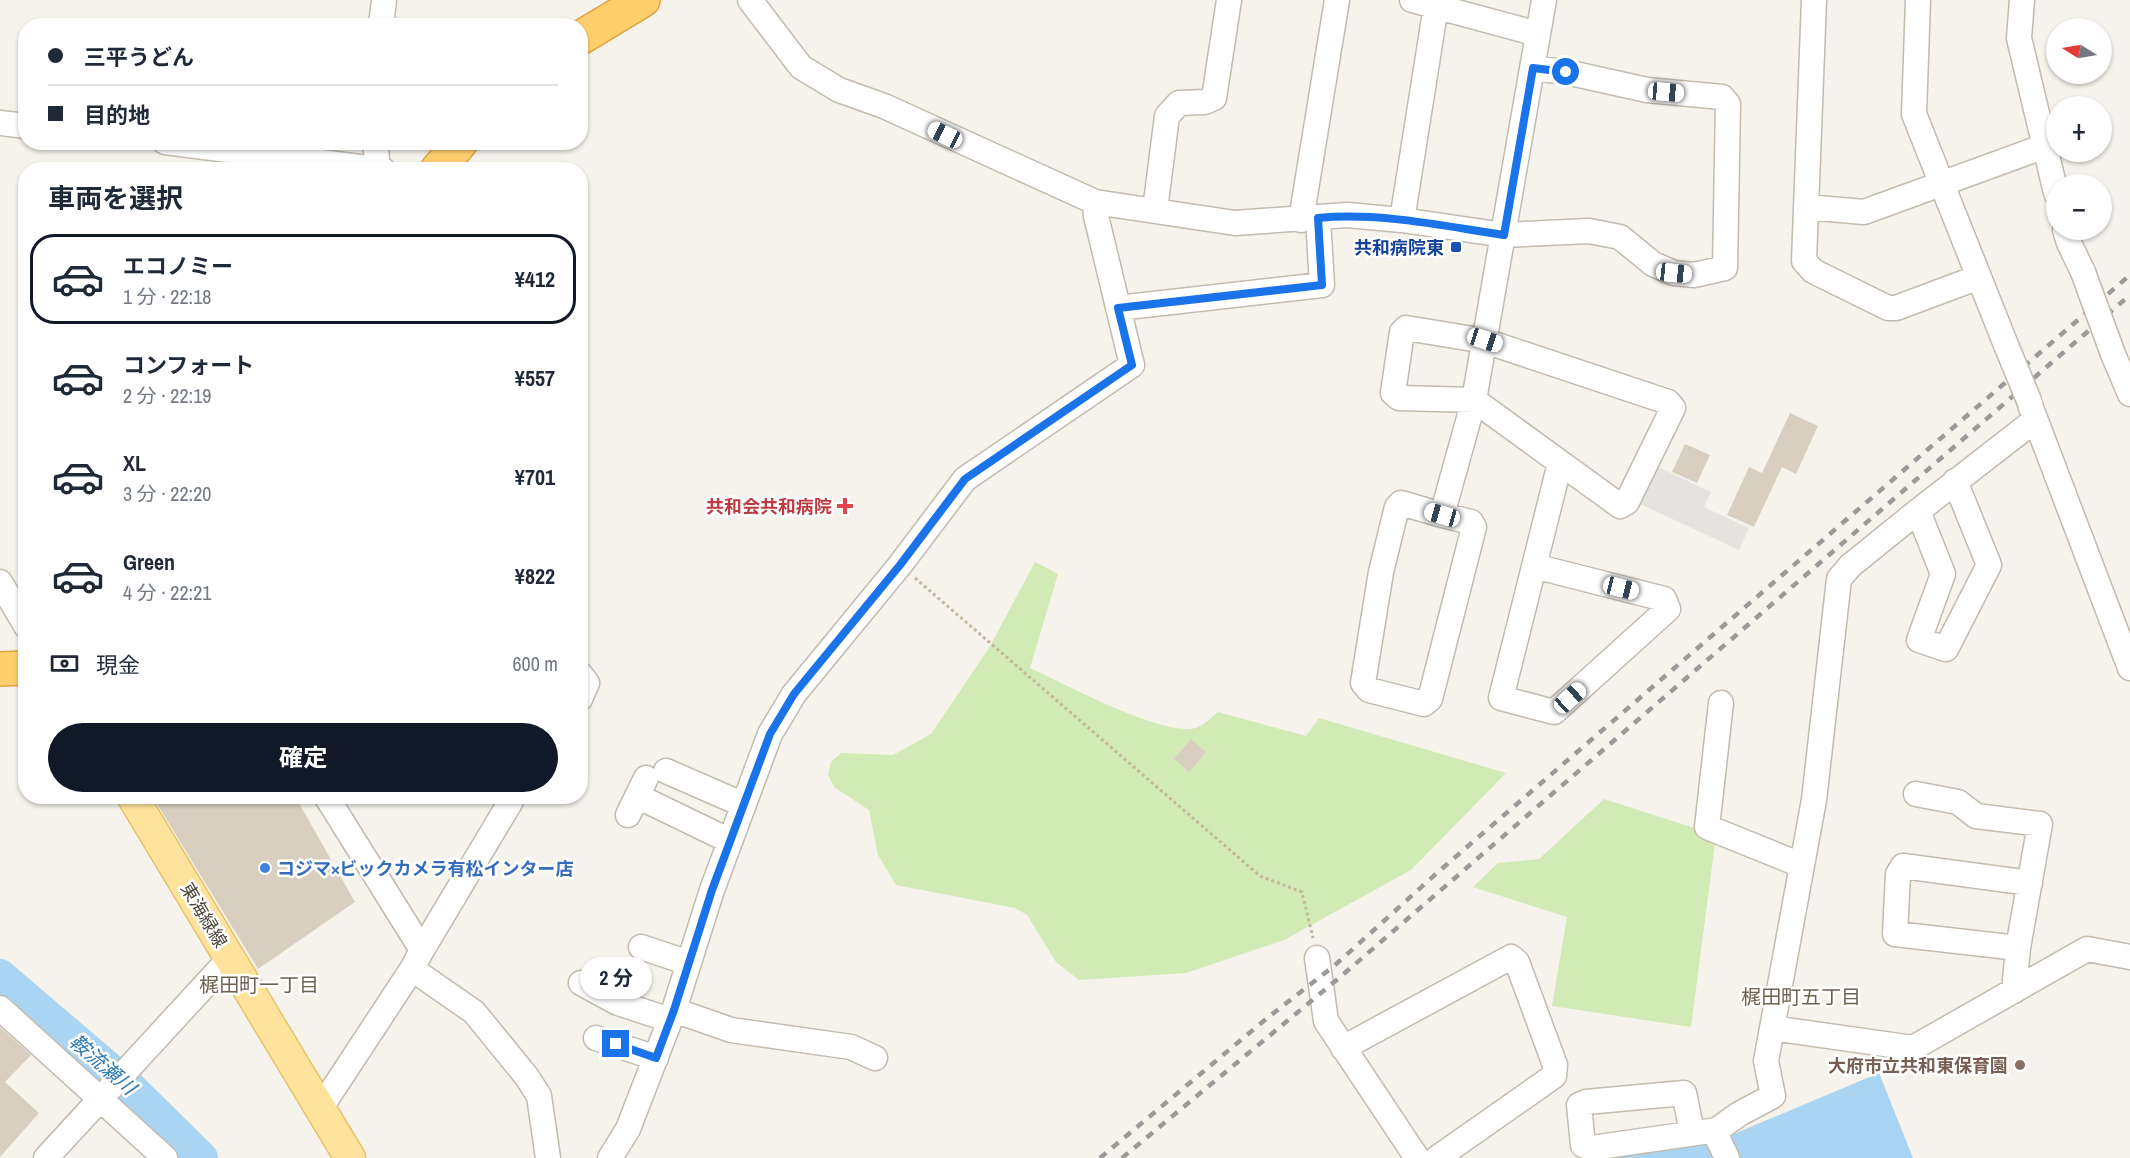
<!DOCTYPE html>
<html lang="ja">
<meta charset="utf-8">
<style>
:root{--surface:#fff;--page:#f2f2f3;--text:#1f2937;--muted:#747a83;--line:#e0e1e3;--accent:#111827}
body{margin:0;font-family:"Archivo Narrow","Noto Sans JP",sans-serif;background:var(--page);color:var(--text);height:100vh;display:flex;flex-direction:column;font-size:22px;white-space:nowrap}
*{box-sizing:border-box;margin:0}
p{font-size:20px;color:var(--muted)}
.icon{flex:none;width:33px;height:33px;fill:none;stroke:currentColor;stroke-width:2;stroke-linecap:round;stroke-linejoin:round}
.map{position:relative;flex:1;overflow:hidden}
.details{position:absolute;left:18px;top:162px;width:570px;height:642px;display:flex;flex-direction:column;background:var(--surface);border-radius:24px;box-shadow:0 2px 4px #0004}
.details>*{flex:none}
.guide{position:absolute;left:18px;top:18px;width:570px;height:132px;border-radius:24px;box-shadow:0 2px 4px #0004;display:grid;align-content:center;height:132px;padding:0 30px;background:var(--surface)}
.needle{width:39px;rotate:281deg}
.tools{position:absolute;left:2046px;top:18px;display:grid;gap:12px}
.tools a{display:grid;place-items:center;width:66px;height:66px;border-radius:50%;background:var(--surface);box-shadow:0 2px 4px #0004;font-size:30px}
.end{position:absolute;width:27px;height:27px;margin:-14px;border:8px solid #1a73e8;background:#fff;box-shadow:0 0 0 3px #fff}
.from{border-radius:50%}
.bubble{position:absolute;height:42px;border-radius:21px;background:var(--surface);box-shadow:0 2px 4px #0004;font-size:20px;font-weight:700;line-height:42px;text-align:center}
.car{position:absolute;width:18px;height:36px;margin:-18px -9px;border-radius:8px;box-shadow:0 0 4px 2px #0007;background:linear-gradient(#fff 24%,#345 0 40%,#fff 0 76%,#345 0 86%,#fff 0)}
.guide b{display:flex;align-items:center;gap:21px;height:57px;font-size:22px}
.guide b+b{border-top:2px solid var(--line)}
.guide i{width:15px;height:15px;background:var(--text)}
ul{padding:0;list-style:none}
li{display:flex;align-items:center;gap:18px;height:90px;margin:0 12px 9px;padding:0 18px;border:3px solid transparent;border-radius:24px}
li div{flex:1}
li b{display:block;font-size:22px}
li em{font-style:normal;font-weight:700}
li.current{border-color:var(--accent)}
li>.icon{width:54px;height:54px;stroke-width:1.5}
h2{padding:0 30px;font-size:27px;line-height:72px}
.pay{display:flex;align-items:center;gap:15px;height:66px;padding:0 30px;font-size:22px}
.pay p{margin-inline-start:auto}
.cta{display:flex;gap:12px;margin-top:auto;padding:12px 30px}
.cta a{flex:1;height:69px;border-radius:36px;background:var(--accent);color:#fff;font-size:24px;font-weight:700;line-height:69px;text-align:center}
.map>svg:first-child{display:block}
</style>
<div class="map">
<svg width="2130" height="1158" viewBox="0 0 2130 1158">
<rect width="100%" height="100%" fill="#f6f3ec"/>
<path fill="#d2eab5" d="M1035,562L1058,574L1030,668C1063,683 1163,737 1195,728C1203,726 1212,717 1218,712L1306,736L1319,718L1506,773L1411,870L1284,940L1186,973L1079,980L1056,962L1027,915L1015,908L896,885L878,855L869,810L834,787L828,775L831,762L841,753L893,755L931,734L989,648Z
M1604,799L1716,835L1691,1027L1552,1006L1567,917L1473,887L1498,863L1539,859Z"/>
<path fill="#e5e3e0" d="M1656,466L1711,492L1704,507L1749,528L1739,550L1638,503Z"/>
<path fill="#a9d4f2" d="M1879,1073L1913,1158H1732L1729,1136Z
M1707,1140L1715,1158H1581Z"/>
<g fill="none" stroke-linecap="round" stroke-linejoin="round">
<path stroke="#a9d4f2" stroke-width="32" d="M0,975L123,1080L202,1158"/>
</g>
<path fill="#d8cfc1" d="M1790,413L1818,426L1796,474L1782,467L1754,527L1727,515L1749,467L1762,473Z
M1685,444L1710,455L1697,483L1672,472Z
M1191,739L1206,752L1189,772L1174,759Z
M152,796H295L355,902L258,969Z
M0,1027L31,1055L5,1082L39,1113L0,1157Z"/>
<g fill="none" stroke-linecap="round" stroke-linejoin="round">
<defs>
<path id="minor" d="M750,0L801,67L839,90L884,106L1095,202L1235,223L1347,215L1402,220L1504,235L1589,231L1620,237L1653,264L1674,273L1694,275L1725,268L1728,104L1722,97L1647,90L1566,72L1533,68
M1412,0L1538,34
M1814,0L1804,261L1813,271L1888,308H1896L1979,277
M1918,0L1914,114L2006,345
M2022,0L2019,38L2056,193
M381,26L384,0
M0,123L26,126
M165,142L383,170
M375,142L378,168
M1806,207L1864,212L2045,146
M1155,210L1167,116L1179,103L1205,102L1214,98L1229,0
M1301,220L1337,0
M1402,220L1436,6
M2065,230L2069,243L2083,272
M1118,308L1322,285L1318,218
M1406,328L1485,341L1668,402L1673,408L1627,502L1620,506L1474,400L1399,398L1393,393L1402,332Z
M2113,354L2130,394
M2030,405L2130,668
M1918,511L1943,574L1919,640L1946,649L1989,565L1955,481
M1442,515L1401,503L1397,507L1381,572L1363,683L1369,690L1424,704L1430,699L1474,527L1471,522L1442,515L1474,400L1544,0
M1534,566L1664,599L1668,609L1554,712L1501,698L1560,463
M0,582L26,626
M580,674L587,683L580,699
M1721,703L1707,827L1801,865
M666,771L744,805
M1916,794L1958,802L1976,816L2040,824L2018,948L2014,991
M637,796L730,841
M628,815L646,778
M641,947L689,963
M2018,948L1895,934L1898,874L1903,866L2030,883
M422,950L511,801L510,796
M1317,958L1326,1021L1417,1158
M412,969L474,1012L527,1077L539,1096L548,1158
M581,983L618,1003L670,1020
M0,1008L165,1158
M674,1010L731,1030L851,1047L875,1058
M1772,1028L1913,1048L2087,949L2130,957
M596,1038L656,1058
M1343,1048L1511,957L1517,962L1555,1065L1554,1076L1437,1158
M320,1109L412,969L422,950L326,796
M1717,1130L1718,1139L1727,1158
M1692,1132L1684,1093L1586,1102L1579,1105L1583,1145L1592,1148L1717,1130L1739,1114L1773,1096L1766,1061L1814,800L1839,579L1850,566L1918,511L2035,420
M46,1158L230,958
M610,1158L628,1129L674,1010L712,890L770,734L794,694L900,565L965,479L1132,365L1096,216L1095,202"/>
<path id="major" d="M132,796L350,1158"/>
<path id="highway" d="M580,38L643,0
M437,170L461,142
M0,669L26,668"/>
</defs>
<use href="#minor" stroke="#c2bbae" stroke-width="27"/>
<use href="#major" stroke="#e6c16a" stroke-width="33"/>
<use href="#highway" stroke="#e0a43c" stroke-width="36"/>
<path stroke="#c4b79f" stroke-width="3" stroke-dasharray="3 3" stroke-linecap="butt" d="M915,578L1260,876L1302,892L1313,938"/>
<use href="#minor" stroke="#fff" stroke-width="24"/>
<use href="#major" stroke="#ffe39c" stroke-width="30"/>
<use href="#highway" stroke="#ffcf6e" stroke-width="33"/>
<path stroke="#9a9a9a" stroke-width="4.5" stroke-dasharray="8 8" stroke-linecap="butt" d="M1100,1158L1266,1019L1334,966L1438,872L2130,275
M1122,1158L1339,978L2130,295"/>
<defs>
<path id="minor-bridge" d="M2083,272L2113,354
M2006,345L2030,403"/>
</defs>
<use href="#minor-bridge" stroke="#c2bbae" stroke-width="27" stroke-linecap="butt"/>
<use href="#minor-bridge" stroke="#fff" stroke-width="24"/>
</g>
<g fill="none" stroke-linecap="round" stroke-linejoin="round">
<path stroke="#1a73e8" stroke-width="8" d="M616,1044L656,1058L674,1010L712,890L770,734L794,694L900,565L965,479L1132,365L1118,308L1322,285L1318,218C1380,212 1443,226 1504,235L1533,68L1566,72"/>
</g>
<rect fill="#1a4fb4" stroke="#fff" stroke-width="2" x="1450" y="241" width="12" height="12" rx="3"/>
<path fill="#e0444e" stroke="#fff" stroke-width="2" d="M842 497h6v6h6v6h-6v6h-6v-6h-6v-6h6z"/>
<circle fill="#3f7fe0" stroke="#fff" stroke-width="2" cx="265" cy="868" r="6"/>
<circle fill="#8d6e63" stroke="#fff" stroke-width="2" cx="2020" cy="1065" r="6"/>
<g text-anchor="middle" dominant-baseline="central" stroke-width="5" stroke-linejoin="round" paint-order="stroke">
<g font-size="18" font-weight="bold" fill="#164399" stroke="#fff" text-anchor="end">
<text x="1444" y="247">共和病院東</text>
</g>
<g font-size="18" font-weight="bold" fill="#be3a42" stroke="#fff" text-anchor="end">
<text x="832" y="506">共和会共和病院</text>
</g>
<g font-size="18" font-weight="bold" fill="#366cbe" stroke="#fff" text-anchor="start">
<text x="277" y="868">コジマ×ビックカメラ有松インター店</text>
</g>
<g font-size="18" fill="#4b4439" stroke="#fff">
<text transform="translate(204 915) rotate(59)">東海緑線</text>
</g>
<g font-size="18" font-weight="bold" fill="#785e54" stroke="#fff" text-anchor="end">
<text x="2008" y="1065">大府市立共和東保育園</text>
</g>
<g font-size="20" fill="#6e6250" stroke="#fff">
<text x="259" y="984">梶田町一丁目</text>
<text x="1801" y="996">梶田町五丁目</text>
</g>
<g font-size="20" font-style="italic" fill="#2e7ab2" stroke="#fff">
<text transform="translate(103 1064) rotate(41)">鞍流瀬川</text>
</g>
</g>
</svg>
<div class="tools">
<a><svg class="needle" viewBox="-14 -14 28 28"><path d="M0-13l5 13h-10z" fill="#e53935"/><path d="M0 13l5-13h-10z" fill="#747a83"/></svg></a>
<a>+</a>
<a>−</a>
</div>
<i class="end from" style="left:1566px;top:72px"></i>
<i class="end" style="left:616px;top:1044px"></i>
<div class="bubble" style="left:580px;top:957px;width:72px">2 分</div>
<i class="car" style="left:1666px;top:92px;rotate:95deg"></i>
<i class="car" style="left:945px;top:135px;rotate:296deg"></i>
<i class="car" style="left:1674px;top:273px;rotate:96deg"></i>
<i class="car" style="left:1485px;top:340px;rotate:108deg"></i>
<i class="car" style="left:1442px;top:515px;rotate:286deg"></i>
<i class="car" style="left:1621px;top:588px;rotate:104deg"></i>
<i class="car" style="left:1570px;top:698px;rotate:48deg"></i>
<div class="guide">
<b><i class="from"></i>三平うどん</b>
<b><i></i>目的地</b>
</div>
<section class="details">
<h2>車両を選択</h2>
<ul>
<li class="current"><svg class="icon" aria-label="car" viewBox="0 0 24 24"><path d="M5 17H2v-5l4-1 3-4h7l3 4 3 1v5h-3M9 17h6M6 11h13"/><circle cx="7" cy="17" r="2"/><circle cx="17" cy="17" r="2"/></svg><div><b>エコノミー</b><p>1 分 · 22:18</p></div><em>¥412</em></li>
<li><svg class="icon" aria-label="car" viewBox="0 0 24 24"><path d="M5 17H2v-5l4-1 3-4h7l3 4 3 1v5h-3M9 17h6M6 11h13"/><circle cx="7" cy="17" r="2"/><circle cx="17" cy="17" r="2"/></svg><div><b>コンフォート</b><p>2 分 · 22:19</p></div><em>¥557</em></li>
<li><svg class="icon" aria-label="car" viewBox="0 0 24 24"><path d="M5 17H2v-5l4-1 3-4h7l3 4 3 1v5h-3M9 17h6M6 11h13"/><circle cx="7" cy="17" r="2"/><circle cx="17" cy="17" r="2"/></svg><div><b>XL</b><p>3 分 · 22:20</p></div><em>¥701</em></li>
<li><svg class="icon" aria-label="car" viewBox="0 0 24 24"><path d="M5 17H2v-5l4-1 3-4h7l3 4 3 1v5h-3M9 17h6M6 11h13"/><circle cx="7" cy="17" r="2"/><circle cx="17" cy="17" r="2"/></svg><div><b>Green</b><p>4 分 · 22:21</p></div><em>¥822</em></li>
</ul>
<div class="pay"><svg class="icon" aria-label="cash" viewBox="0 0 24 24"><path d="M3 7h18v10H3z"/><circle cx="12" cy="12" r="2"/></svg>現金<p>600 m</p></div>
<div class="cta"><a>確定</a></div>
</section>
</div>
